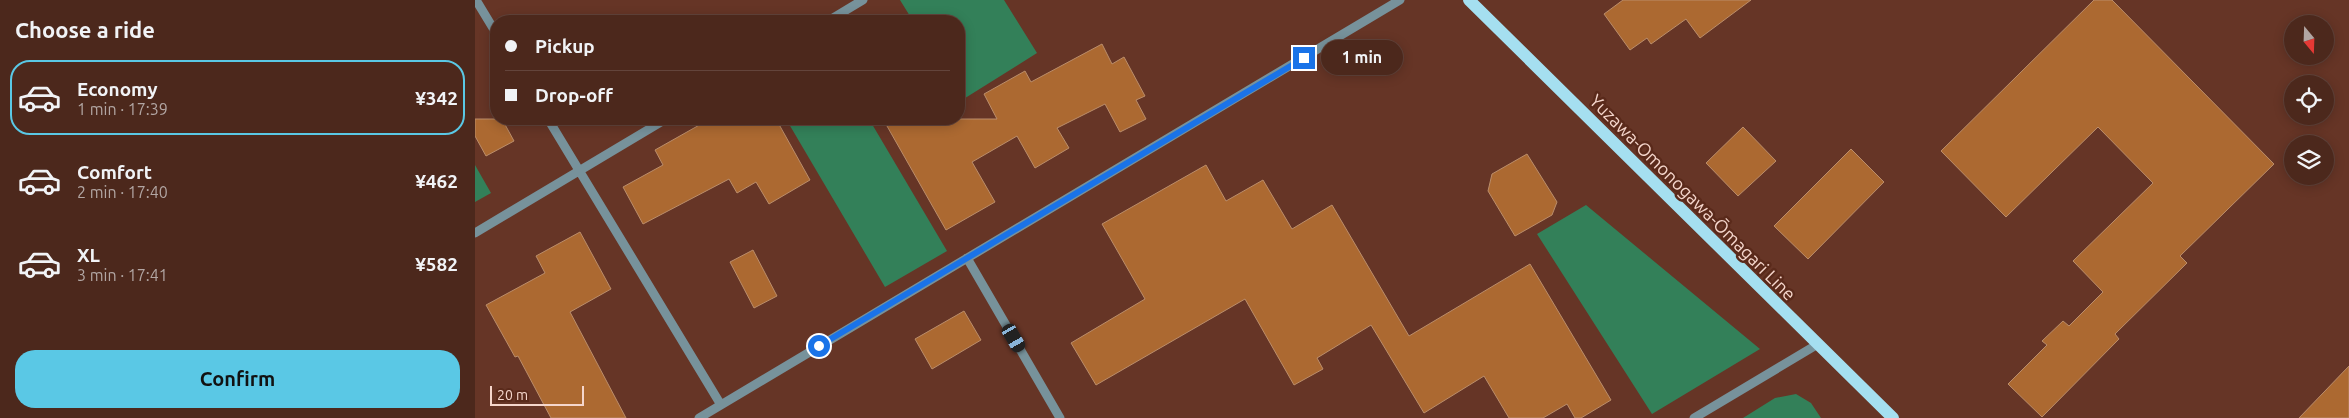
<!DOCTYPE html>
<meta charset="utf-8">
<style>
:root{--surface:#4c281c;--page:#533025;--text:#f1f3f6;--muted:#b2a6a3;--line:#63443b;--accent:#5ac8e5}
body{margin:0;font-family:Ubuntu,sans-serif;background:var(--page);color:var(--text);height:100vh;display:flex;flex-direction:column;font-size:19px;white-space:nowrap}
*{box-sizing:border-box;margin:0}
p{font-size:16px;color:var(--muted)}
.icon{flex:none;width:28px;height:28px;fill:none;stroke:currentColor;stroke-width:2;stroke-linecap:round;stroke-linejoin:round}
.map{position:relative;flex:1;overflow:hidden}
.panel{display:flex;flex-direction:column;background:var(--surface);width:475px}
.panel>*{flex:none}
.guide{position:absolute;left:15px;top:15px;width:475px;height:110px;border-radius:20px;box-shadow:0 2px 12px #0003,0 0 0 1px var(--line);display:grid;align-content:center;height:110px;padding:0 15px;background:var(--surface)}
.needle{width:32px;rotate:161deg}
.tools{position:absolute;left:1809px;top:15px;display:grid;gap:10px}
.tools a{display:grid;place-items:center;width:50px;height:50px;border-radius:50%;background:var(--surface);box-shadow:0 2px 12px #0003,0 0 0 1px var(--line);font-size:25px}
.scale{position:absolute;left:15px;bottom:12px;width:94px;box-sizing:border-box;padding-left:5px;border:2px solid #f5d6cc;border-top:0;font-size:14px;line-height:18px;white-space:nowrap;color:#f5d6cc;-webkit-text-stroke:4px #5a2a1b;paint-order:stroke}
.end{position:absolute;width:22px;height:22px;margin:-11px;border:6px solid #1a73e8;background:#fff;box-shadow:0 0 0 2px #fff}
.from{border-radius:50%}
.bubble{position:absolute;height:35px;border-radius:18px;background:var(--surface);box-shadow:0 2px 12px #0003,0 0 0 1px var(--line);font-size:16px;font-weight:600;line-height:35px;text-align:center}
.car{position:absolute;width:15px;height:30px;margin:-15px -8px;border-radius:6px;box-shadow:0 0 4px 1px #0007;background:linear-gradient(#222 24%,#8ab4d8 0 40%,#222 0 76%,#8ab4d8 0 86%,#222 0)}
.guide b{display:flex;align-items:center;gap:18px;height:48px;font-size:19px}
.guide b+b{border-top:1px solid var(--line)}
.guide i{width:12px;height:12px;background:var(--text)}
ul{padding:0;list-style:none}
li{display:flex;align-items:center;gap:15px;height:75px;margin:0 10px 8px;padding:0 5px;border:2px solid transparent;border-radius:20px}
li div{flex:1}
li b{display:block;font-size:19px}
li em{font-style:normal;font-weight:600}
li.active{border-color:var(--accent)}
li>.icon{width:45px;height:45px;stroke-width:1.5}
h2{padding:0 15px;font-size:22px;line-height:60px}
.primary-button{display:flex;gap:10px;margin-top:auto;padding:10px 15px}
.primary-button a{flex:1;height:58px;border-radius:20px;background:var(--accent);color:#111;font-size:20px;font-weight:600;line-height:58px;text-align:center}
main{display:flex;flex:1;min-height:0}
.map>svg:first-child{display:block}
</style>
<main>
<section class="panel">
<h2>Choose a ride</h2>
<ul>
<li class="active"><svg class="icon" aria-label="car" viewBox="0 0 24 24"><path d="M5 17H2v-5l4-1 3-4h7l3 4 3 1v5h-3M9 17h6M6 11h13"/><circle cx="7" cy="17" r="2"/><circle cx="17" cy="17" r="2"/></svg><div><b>Economy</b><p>1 min · 17:39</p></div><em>¥342</em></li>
<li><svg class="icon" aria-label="car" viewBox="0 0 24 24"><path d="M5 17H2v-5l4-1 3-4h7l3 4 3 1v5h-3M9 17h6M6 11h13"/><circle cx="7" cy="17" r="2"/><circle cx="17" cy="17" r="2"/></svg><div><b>Comfort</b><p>2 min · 17:40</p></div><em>¥462</em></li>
<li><svg class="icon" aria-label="car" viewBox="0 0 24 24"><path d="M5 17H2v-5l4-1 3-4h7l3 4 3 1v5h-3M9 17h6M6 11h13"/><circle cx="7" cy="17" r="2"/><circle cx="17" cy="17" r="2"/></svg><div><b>XL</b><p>3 min · 17:41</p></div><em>¥582</em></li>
</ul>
<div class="primary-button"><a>Confirm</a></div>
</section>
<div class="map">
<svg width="1874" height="418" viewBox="0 0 1874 418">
<rect width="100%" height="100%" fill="#663526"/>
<path fill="#338059" d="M425,0H529L562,53L487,100L484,95V21H438Z
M311,119H394L472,251L410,287Z
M0,165L16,193L0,202Z
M1111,205L1285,349L1177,414L1062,234Z
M1321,394L1336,403L1346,418H1268L1300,398Z"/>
<path fill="#ac6931" stroke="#bb8d6a" d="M1148,0H1276L1225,38L1211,19L1176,44L1172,38L1155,50L1129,14Z
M1619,0H1637L1799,164L1705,256L1712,263L1640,334L1644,339L1567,417L1533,384L1572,345L1567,341L1588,321L1594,326L1628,292L1598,261L1678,183L1623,127L1531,217L1466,151Z
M627,44L637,64L649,57L670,96L661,100L671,119L645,132L630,104L582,128L594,148L560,168L542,136L497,162L520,202L471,230L408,119H522L509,94L550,71L556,82Z
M0,119H27L39,141L11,156L0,136Z
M235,119H301L335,180L294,204L281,182L262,193L254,179L168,224L148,187L188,165L180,150Z
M1268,127L1301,161L1263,196L1231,163Z
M1376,149L1409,182L1333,259L1299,226Z
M1052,154L1082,202L1077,215L1040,236L1013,191L1017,174Z
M731,165L751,201L788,180L817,229L857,205L934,336L1055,264L1136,400L1106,418H1100L1092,404L1068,418H1034L1009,376L949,413L896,325L842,358L848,369L819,385L770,299L621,385L596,343L670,299L627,224Z
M105,232L136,289L95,312L151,418H76L43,356L40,357L11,305L70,273L61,256Z
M278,250L302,296L279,308L255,262Z
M489,311L506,340L457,369L440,339Z
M1874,366V418H1824Z"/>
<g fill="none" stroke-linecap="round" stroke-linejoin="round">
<path stroke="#77929b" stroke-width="9" d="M1,0L21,33
M353,21L388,0
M73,119L246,405
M0,233L191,119
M492,258L585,418
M224,418L925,0
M1219,418L1343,344"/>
<path stroke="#a5dff0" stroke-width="12" d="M994,0L1418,418"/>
</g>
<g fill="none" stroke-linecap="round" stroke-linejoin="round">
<path stroke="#1a73e8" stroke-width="6" d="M344,346L829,58"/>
</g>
<g text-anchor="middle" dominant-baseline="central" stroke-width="5" stroke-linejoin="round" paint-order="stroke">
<g font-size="18" fill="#f5d6cc" stroke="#5a2a1b">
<text transform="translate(1218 197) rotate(45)">Yuzawa-Omonogawa-Ōmagari Line</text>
</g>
</g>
</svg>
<div class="tools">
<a><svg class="needle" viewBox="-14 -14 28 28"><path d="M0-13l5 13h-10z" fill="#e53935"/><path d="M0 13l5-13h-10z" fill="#b2a6a3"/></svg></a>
<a><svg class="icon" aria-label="locate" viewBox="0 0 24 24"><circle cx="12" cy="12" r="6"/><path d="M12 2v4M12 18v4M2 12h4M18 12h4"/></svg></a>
<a><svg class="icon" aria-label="layers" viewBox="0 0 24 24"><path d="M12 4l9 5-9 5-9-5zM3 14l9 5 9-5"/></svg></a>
</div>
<div class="scale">20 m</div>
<i class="end from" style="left:344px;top:346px"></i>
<i class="end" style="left:829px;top:58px"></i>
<div class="bubble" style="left:846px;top:40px;width:82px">1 min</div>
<i class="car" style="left:539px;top:338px;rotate:150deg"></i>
<div class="guide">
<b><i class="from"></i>Pickup</b>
<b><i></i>Drop-off</b>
</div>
</div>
</main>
